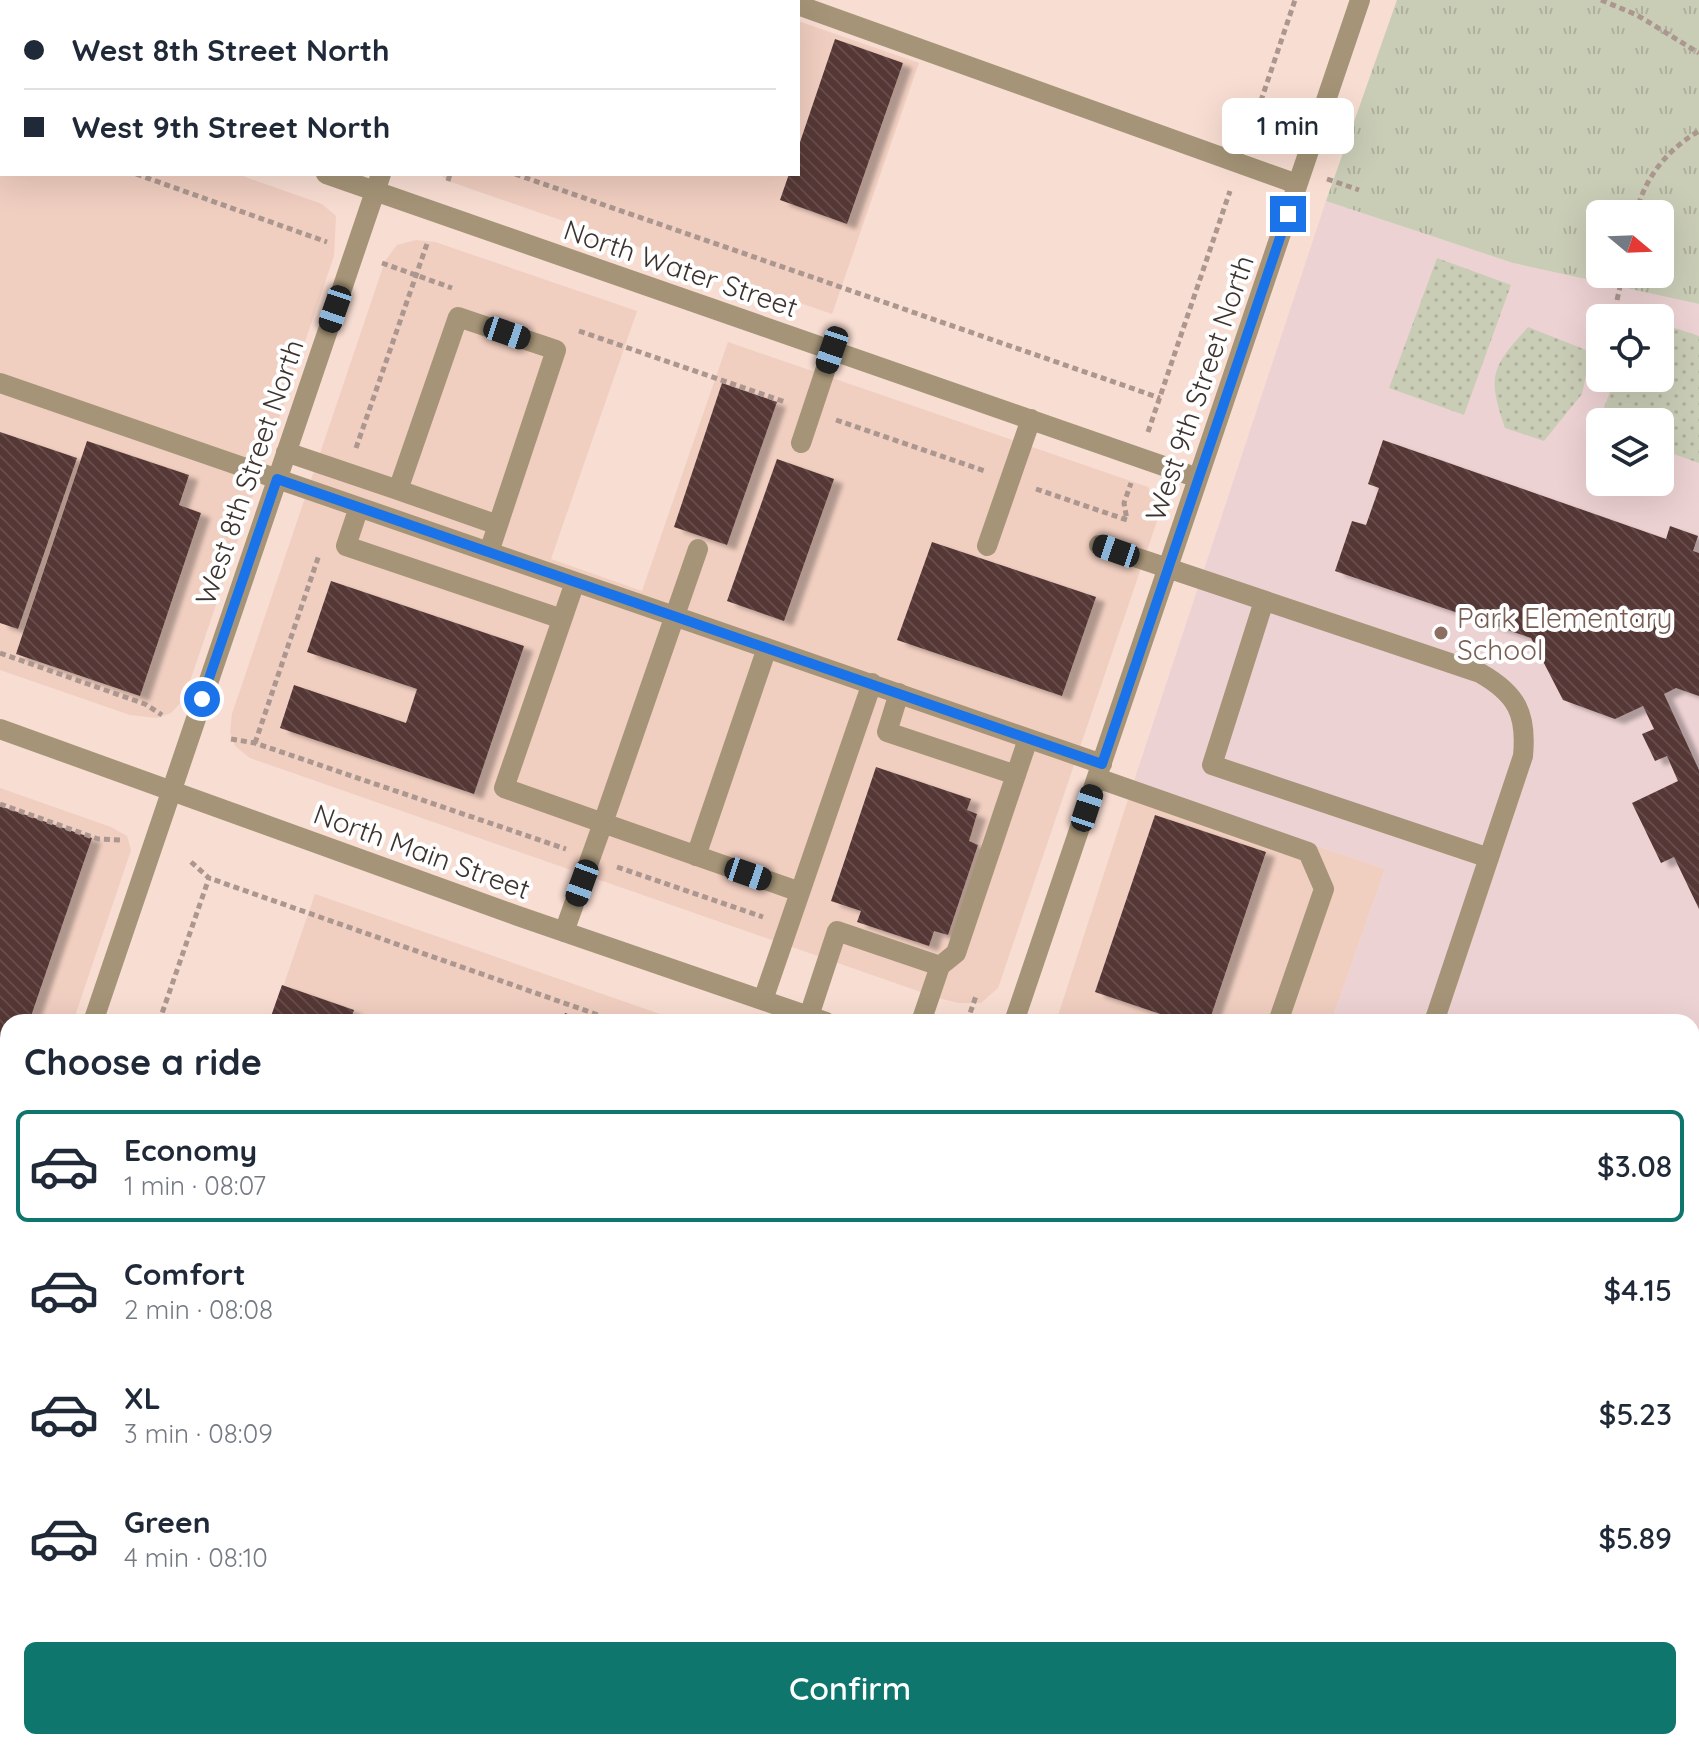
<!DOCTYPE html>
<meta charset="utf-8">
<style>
:root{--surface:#fff;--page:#f6f6f7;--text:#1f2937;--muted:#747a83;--line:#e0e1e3;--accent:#0f766e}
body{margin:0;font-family:Quicksand,sans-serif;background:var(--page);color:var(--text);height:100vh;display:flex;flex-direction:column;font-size:30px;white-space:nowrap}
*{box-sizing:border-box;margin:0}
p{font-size:26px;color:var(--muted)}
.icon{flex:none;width:44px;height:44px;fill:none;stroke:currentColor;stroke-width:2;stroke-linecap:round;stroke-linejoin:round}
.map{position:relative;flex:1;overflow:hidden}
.details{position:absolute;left:0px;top:1014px;width:1700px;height:736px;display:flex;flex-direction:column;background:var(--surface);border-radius:24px 24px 0 0;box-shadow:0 8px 32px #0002}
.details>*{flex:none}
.top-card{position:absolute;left:0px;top:0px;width:800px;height:176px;box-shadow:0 8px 32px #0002;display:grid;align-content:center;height:176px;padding:0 24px;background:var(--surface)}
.needle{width:52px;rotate:109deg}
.fabs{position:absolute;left:1586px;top:200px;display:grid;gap:16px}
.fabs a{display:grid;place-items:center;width:88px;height:88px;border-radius:12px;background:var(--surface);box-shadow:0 8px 32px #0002;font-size:40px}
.end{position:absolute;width:36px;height:36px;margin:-18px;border:10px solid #1a73e8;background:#fff;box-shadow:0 0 0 4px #fff}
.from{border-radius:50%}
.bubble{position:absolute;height:56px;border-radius:12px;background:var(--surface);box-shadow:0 8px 32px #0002;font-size:26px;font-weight:600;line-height:56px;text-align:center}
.car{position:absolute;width:24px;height:48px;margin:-24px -12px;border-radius:10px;box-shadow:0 0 6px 2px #0007;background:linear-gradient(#222 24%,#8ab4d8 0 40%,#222 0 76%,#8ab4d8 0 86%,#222 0)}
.top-card b{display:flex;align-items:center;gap:28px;height:76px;font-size:30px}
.top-card b+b{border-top:2px solid var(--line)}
.top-card i{width:20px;height:20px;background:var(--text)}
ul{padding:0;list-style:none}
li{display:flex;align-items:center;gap:24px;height:112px;margin:0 16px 12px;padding:0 8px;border:4px solid transparent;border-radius:12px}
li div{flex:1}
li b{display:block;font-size:30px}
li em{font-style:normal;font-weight:600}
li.active{border-color:var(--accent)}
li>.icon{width:72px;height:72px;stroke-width:1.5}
h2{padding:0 24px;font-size:36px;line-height:96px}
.button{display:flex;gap:16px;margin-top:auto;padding:16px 24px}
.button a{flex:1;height:92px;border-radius:12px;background:var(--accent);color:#fff;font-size:32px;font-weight:600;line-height:92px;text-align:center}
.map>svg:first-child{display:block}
</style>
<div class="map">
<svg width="1699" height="1750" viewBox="0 0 1699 1750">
<defs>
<pattern id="grass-tufts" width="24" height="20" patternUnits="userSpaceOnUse" patternTransform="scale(2)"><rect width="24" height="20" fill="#cacdb6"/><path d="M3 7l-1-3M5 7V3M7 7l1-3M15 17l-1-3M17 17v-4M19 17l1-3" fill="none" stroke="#aeb09d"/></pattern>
<pattern id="park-dots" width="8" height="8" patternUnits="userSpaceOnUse" patternTransform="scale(2)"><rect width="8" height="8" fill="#cacdb6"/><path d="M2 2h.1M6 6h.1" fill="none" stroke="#aeb09d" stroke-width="1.8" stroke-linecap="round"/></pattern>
<pattern id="building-back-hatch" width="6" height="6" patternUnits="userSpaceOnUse" patternTransform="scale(2)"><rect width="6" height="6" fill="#543734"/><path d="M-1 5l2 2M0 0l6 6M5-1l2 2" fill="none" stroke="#654c49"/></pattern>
<filter id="shadow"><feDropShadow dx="9" dy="5" stdDeviation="2" flood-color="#0004"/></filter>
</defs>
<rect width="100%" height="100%" fill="#f8ddd2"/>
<path fill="#f0cec0" d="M476,0H738L743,2H475Z
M798,21L919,63L832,314L448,181L439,174H798Z
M0,91L2,174H237L322,204L336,216L334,256L184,699L171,713L157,718L130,715L0,670Z
M416,240L435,242L637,311L551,559L642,591L728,342L1148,487L1156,502L1157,521L998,988L981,1003H959L938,998L250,758L235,746L230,732L232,714L385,261L397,245Z
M1133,784L1385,869L1331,1022H1056Z
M0,788L111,827L127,836L131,850L73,1022H8V1216L0,1240Z
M315,894L683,1022H271Z
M1692,1363L1699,1365V1547L1692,1568Z"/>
<path fill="#edd2d3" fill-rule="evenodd" d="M1326,201L1513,263L1699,304V1272L1692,1270V1022H1331L1385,869L1133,784ZM1600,318H1660V378H1600ZM1600,422H1660V482H1600Z"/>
<path fill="url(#grass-tufts)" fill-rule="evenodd" d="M1397,0H1699V304L1513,263L1326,201ZM1600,214H1660V274H1600Z"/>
<path fill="url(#park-dots)" d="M1437,258L1511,285L1464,415L1389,388Z
M1660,323L1699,336V463L1660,449V422H1600L1597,427L1615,378H1660Z
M1528,327L1591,352L1582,394L1544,441L1505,428C1487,376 1491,368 1528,327Z"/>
<path fill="url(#building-back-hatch)" filter="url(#shadow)" d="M835,39L903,63L847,224L780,200L789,174H798V148Z
M722,383L777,402L727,545L674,527Z
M0,432L77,458L18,629L0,623Z
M1383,440L1666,539L1670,526L1698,536L1693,551L1699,553V696L1676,688L1664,694L1699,770V909L1674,857L1661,863L1632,803L1678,781L1667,756L1655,761L1642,734L1654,729L1643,706L1615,719L1563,700L1531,638L1335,571L1352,521L1366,525L1379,488L1368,484Z
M87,441L189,475L179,505L201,513L140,696L16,654Z
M777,459L834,479L784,621L727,601Z
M932,542L1096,597L1062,696L897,640Z
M331,581L524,646L474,794L280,728L294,685L406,723L417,689L307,652Z
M876,767L971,799L967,810L977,814L969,841L978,845L948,935L934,931L929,946L857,922L861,911L831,901Z
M0,806L92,838L29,1022H8V1053L0,1050Z
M1155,815L1266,852L1209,1022H1184L1095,992Z
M282,985L354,1010L350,1022H269Z
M565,1013L590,1022H562Z
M7,1511L8,1512V1606L0,1604V1534Z
M243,1742H373L370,1750H240Z
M613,1742H682L680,1750H610Z
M1383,1742H1410L1407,1750Z
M1499,1742H1579L1576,1750H1496Z"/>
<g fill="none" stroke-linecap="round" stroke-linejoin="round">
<path stroke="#ab978f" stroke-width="5" stroke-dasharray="6 4" stroke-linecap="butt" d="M13,0L18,2
M1601,0L1637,15L1699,53
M509,2L510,0
M0,126L2,127
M1248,139L1295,0
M136,174L327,242
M515,174L1160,398
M1327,179L1359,190
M448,181L450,174
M1636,214C1644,178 1668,149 1699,131
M382,263L452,288
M1617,300L1623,274
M579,331L785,402
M836,420L985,471
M1148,432L1230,191
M356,448L428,241
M1036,489L1127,520L1124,503L1131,483
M0,653L145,704L162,715
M231,739L255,743L566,849
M255,743L319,555
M0,804L98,839L121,840
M191,862L209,878L618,1022
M617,867L763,917
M159,1022L209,878
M967,1022L976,996
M1692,1394L1699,1397
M0,1486L8,1463
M1235,1742L1258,1750
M718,1750L720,1742
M827,1750L830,1742"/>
<path stroke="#a59477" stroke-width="20" d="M440,2V0
M798,5L1297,184
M0,60L2,61
M326,174L1198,478
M0,383L1102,764
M801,443L832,350
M286,452L398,490L458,317L556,350L489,552
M398,490L498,525
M359,507L346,546L562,619
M1099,545L1480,673C1517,694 1527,714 1523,756L1434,1022
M987,546L1031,419
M698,549L603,823L800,892
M1264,601L1212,765L1489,858
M899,693L887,732L1016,775
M0,729L518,916L826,1022
M1097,778L1308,852L1324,889L1278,1022
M696,856L767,648
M564,932L603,823L504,788L575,582
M940,966L956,953L1028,739
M763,1000L872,683
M809,1016L837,931L940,966L921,1022
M93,1022L381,174
M1014,1022L1360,0
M0,1071L8,1073
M0,1301L8,1277
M1692,1329L1699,1331
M0,1405L8,1408
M1692,1455L1699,1457
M0,1730L8,1732
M36,1742L58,1750
M970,1742L993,1750
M403,1750L405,1742
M515,1750L517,1742
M769,1750L772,1742
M1424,1750L1427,1742
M1484,1750L1486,1742"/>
</g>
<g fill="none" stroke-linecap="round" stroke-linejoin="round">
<path stroke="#1a73e8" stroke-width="10" d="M202,699L277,479L1102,764L1288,214"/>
</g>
<circle fill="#8d6e63" stroke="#fff" stroke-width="3" cx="1441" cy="633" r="8"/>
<g text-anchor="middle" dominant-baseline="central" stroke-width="8" stroke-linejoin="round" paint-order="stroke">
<g font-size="28" fill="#3d332e" stroke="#fff">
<text transform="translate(681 268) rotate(19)">North Water Street</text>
<text transform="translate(1199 388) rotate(-71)">West 9th Street North</text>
<text transform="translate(249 472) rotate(-71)">West 8th Street North</text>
<text transform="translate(422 851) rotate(20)">North Main Street</text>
</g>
<g font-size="28" fill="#785e54" stroke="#fff" text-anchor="start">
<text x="1457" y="617">Park Elementary<tspan x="1457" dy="32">School</tspan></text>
</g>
</g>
</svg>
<div class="fabs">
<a><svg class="needle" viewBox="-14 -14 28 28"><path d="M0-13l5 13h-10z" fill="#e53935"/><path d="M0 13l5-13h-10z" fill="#747a83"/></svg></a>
<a><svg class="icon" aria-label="locate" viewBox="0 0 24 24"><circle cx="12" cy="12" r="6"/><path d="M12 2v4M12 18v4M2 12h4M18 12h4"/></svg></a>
<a><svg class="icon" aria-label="layers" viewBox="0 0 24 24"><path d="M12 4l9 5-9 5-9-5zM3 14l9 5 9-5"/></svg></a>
</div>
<i class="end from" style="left:202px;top:699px"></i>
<i class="end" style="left:1288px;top:214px"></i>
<div class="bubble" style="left:1222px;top:98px;width:132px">1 min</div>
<i class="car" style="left:335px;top:309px;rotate:199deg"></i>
<i class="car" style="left:507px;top:333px;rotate:109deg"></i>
<i class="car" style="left:832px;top:350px;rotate:199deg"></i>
<i class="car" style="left:1116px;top:551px;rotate:289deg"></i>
<i class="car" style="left:1087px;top:808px;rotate:18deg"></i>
<i class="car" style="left:748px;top:874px;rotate:109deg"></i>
<i class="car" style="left:582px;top:883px;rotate:200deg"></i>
<div class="top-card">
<b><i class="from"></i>West 8th Street North</b>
<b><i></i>West 9th Street North</b>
</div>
<section class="details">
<h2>Choose a ride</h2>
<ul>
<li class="active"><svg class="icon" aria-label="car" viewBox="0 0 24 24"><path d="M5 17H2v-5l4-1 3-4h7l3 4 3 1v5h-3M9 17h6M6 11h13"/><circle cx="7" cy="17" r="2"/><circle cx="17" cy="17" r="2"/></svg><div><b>Economy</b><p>1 min · 08:07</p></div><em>$3.08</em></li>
<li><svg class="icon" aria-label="car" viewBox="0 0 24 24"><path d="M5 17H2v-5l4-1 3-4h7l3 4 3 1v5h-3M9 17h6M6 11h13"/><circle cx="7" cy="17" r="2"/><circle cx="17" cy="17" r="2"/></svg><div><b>Comfort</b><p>2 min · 08:08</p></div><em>$4.15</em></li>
<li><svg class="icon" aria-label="car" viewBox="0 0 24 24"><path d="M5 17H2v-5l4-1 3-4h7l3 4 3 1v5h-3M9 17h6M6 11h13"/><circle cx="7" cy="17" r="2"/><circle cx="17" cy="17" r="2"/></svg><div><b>XL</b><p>3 min · 08:09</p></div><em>$5.23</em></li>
<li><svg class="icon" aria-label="car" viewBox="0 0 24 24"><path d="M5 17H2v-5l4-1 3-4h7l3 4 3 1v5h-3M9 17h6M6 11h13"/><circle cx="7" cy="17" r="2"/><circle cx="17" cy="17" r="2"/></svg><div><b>Green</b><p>4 min · 08:10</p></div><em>$5.89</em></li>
</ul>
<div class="button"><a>Confirm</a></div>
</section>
</div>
